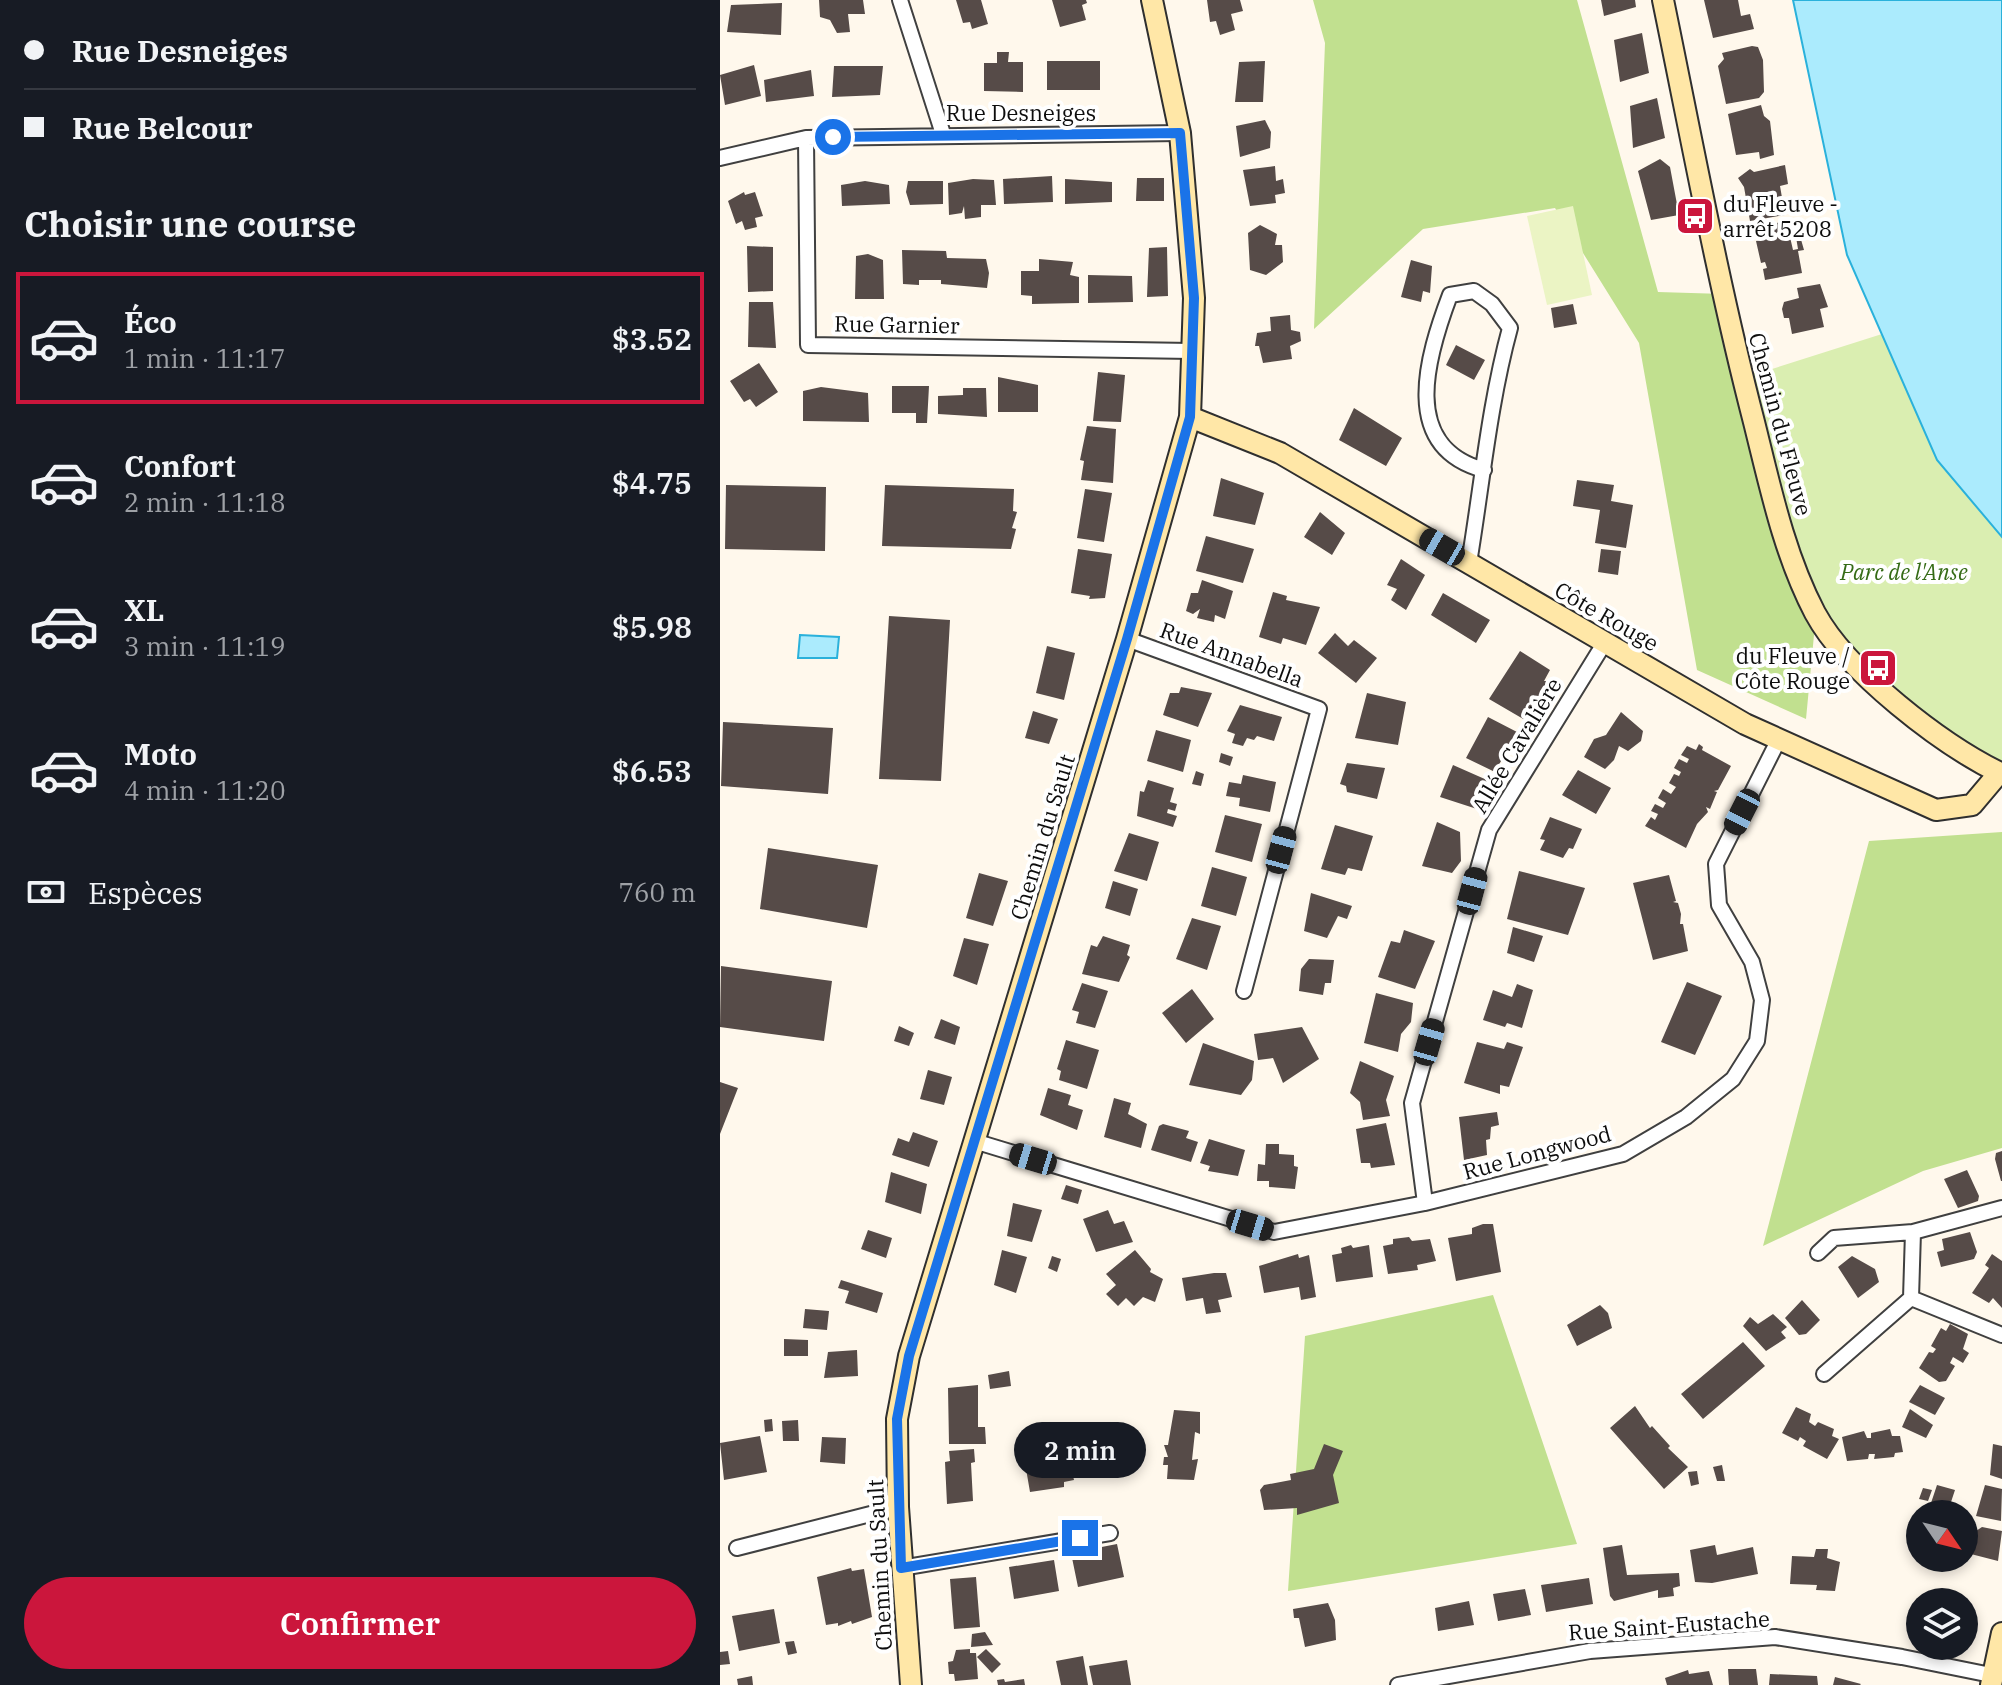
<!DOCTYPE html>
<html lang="fr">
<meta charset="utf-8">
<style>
:root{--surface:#171b24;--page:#20242c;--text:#f1f3f6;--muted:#9ea1a6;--line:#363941;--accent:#cb163c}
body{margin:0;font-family:"IBM Plex Serif",serif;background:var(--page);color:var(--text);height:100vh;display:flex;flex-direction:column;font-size:30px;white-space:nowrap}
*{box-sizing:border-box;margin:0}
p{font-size:26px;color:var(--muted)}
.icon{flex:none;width:44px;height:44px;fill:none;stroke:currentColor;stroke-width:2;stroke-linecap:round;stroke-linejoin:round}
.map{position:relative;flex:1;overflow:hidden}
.details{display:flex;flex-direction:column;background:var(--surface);width:720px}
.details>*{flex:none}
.hud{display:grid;align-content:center;height:176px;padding:0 24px;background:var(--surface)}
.needle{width:52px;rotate:125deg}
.fabs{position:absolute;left:1186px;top:1500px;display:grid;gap:16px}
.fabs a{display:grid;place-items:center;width:72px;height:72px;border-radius:50%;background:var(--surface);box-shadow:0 4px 12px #0003;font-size:40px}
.end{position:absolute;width:36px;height:36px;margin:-18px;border:10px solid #1a73e8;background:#fff;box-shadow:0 0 0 4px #fff}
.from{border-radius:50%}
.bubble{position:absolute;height:56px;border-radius:28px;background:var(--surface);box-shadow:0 4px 12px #0003;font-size:26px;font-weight:600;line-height:56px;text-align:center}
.car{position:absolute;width:24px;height:48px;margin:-24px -12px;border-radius:10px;box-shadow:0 0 6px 2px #0007;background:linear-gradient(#222 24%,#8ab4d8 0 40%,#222 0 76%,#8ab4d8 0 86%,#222 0)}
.hud b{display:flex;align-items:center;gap:28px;height:76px;font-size:30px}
.hud b+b{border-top:2px solid var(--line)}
.hud i{width:20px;height:20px;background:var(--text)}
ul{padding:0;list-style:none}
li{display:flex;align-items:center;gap:24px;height:132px;margin:0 16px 12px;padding:0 8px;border:4px solid transparent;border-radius:0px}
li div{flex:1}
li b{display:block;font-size:30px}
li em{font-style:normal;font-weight:600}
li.active{border-color:var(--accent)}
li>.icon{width:72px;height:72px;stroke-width:1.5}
h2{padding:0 24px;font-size:36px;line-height:96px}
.pay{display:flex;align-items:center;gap:20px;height:88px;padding:0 24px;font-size:30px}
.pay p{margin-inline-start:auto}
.action{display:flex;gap:16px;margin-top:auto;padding:16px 24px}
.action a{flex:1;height:92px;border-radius:48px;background:var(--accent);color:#fff;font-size:32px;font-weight:600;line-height:92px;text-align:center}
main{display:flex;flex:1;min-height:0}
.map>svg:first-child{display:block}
</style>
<main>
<section class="details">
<div class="hud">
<b><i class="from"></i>Rue Desneiges</b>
<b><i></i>Rue Belcour</b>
</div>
<h2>Choisir une course</h2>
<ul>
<li class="active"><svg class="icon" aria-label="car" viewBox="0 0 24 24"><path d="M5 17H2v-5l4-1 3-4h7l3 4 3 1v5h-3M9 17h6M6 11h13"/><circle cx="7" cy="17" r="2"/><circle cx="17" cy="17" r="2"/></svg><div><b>Éco</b><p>1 min · 11:17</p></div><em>$3.52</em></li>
<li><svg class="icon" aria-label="car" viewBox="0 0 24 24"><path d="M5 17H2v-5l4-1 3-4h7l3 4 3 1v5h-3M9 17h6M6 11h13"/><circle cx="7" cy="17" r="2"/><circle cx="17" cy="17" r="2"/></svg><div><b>Confort</b><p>2 min · 11:18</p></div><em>$4.75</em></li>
<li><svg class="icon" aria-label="car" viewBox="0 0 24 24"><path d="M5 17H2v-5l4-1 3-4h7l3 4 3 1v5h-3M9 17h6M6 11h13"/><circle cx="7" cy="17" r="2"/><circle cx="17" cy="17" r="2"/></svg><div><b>XL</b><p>3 min · 11:19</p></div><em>$5.98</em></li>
<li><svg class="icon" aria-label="car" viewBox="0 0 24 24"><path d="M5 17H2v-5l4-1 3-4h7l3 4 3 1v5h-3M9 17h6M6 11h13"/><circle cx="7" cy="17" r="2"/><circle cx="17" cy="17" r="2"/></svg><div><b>Moto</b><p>4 min · 11:20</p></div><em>$6.53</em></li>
</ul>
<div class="pay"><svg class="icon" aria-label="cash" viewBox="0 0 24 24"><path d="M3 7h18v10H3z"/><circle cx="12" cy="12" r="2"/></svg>Espèces<p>760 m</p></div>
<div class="action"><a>Confirmer</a></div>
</section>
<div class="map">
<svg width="1282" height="1685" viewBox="0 0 1282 1685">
<rect width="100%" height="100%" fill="#fff8ec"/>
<path fill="#daeeb1" d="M1073,0H1282V774L1219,735L1096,614L1020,368L1036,374L1162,334L1127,255Z"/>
<path fill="#c1e08f" d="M593,0H857L938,292L1004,294L1096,614L1086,719L977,670L919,343L835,208L703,229L594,329L605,43Z
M1282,832V1148L1203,1171L1043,1246L1149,841Z
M773,1295L857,1544L568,1591L585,1336Z"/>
<path fill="#ebf4c4" d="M853,206L872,295L827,305L807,216Z"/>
<path fill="#abebfd" stroke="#2ab1db" stroke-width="2" d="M1073,0H1282V537L1217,460L1127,255Z
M80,635L119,637L117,658H78Z"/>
<path fill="#564b48" d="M99,0H143L145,14H128L130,32L117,33L110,20L100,17Z
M236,0H261L268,24L252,29L250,22L243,23Z
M332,0H366L367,3L362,5L366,20L340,27Z
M487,0H520L523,11L511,14L515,30L500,35L496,21L490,22Z
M881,0H915L916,7L884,16Z
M984,0H1018L1021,16L1030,14L1034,29L993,38Z
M62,3L61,35L7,32L11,5Z
M922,33L929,73L900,82L894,40Z
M1032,46L1038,47L1043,60L1044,92L1039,98L1006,104L998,66L1004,59L1002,53Z
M277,52H289L288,62H303V92L264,91V63H277Z
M327,61H380V90H327Z
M545,61L543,102H515L519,62Z
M34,65L41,96L5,105L0,75Z
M114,66H163L160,95L112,97Z
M91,70L94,96L46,102L44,80Z
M937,98L945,138L913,148L910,106Z
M1041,105L1044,116L1050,121L1054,155L1040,159L1039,152L1016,155L1008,114Z
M545,120L551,132L550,148L520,157L516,126Z
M940,159L950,167L959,215L931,220L918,171Z
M1065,165L1068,184L1060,186L1065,215L1030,221L1024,187L1018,178L1030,169L1034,172Z
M555,166L556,181L563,179L565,193L555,195L556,203L530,206L523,170Z
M332,176L333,202L284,204L283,179Z
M417,178H444V201H416Z
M253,179L274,180L276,205H261V217L245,219L244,206L242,213L229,215L228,183Z
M345,179L392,182V202L345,204Z
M145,181L169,185L170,204L122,206L121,185Z
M188,181H223V204L190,205L186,192Z
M24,192L25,195L35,192L43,216L35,218L37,227L25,230L22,221L16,224L8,201Z
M1061,222L1062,232L1050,235L1048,225Z
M540,225L557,234L555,245H562L563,262L546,275L530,270L528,233Z
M1061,236L1062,239L1070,237L1073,250L1078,249L1076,237L1080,236L1084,250L1078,251L1082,273L1045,280L1043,269L1047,268L1045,262L1041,263L1036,241Z
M27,246L53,247V291L28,292Z
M447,247L448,296L427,297L429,248Z
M182,250L226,251L227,258L266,259L269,273L267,288L221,284V280H199V285L183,284Z
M148,254L163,260L164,299H135L136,256Z
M319,259L353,262L350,275L359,277V303L312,304V296L301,295V271H319Z
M691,260L712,266L710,293L703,291L701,302L681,297Z
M368,275L412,276L413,302L368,303Z
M1100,284L1108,307L1100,309L1104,327L1072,334L1069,318H1064L1062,309L1064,302L1079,298L1077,288Z
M29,302H53L56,348L28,347Z
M853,304L857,324L834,328L831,308Z
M570,315L571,330L580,332L581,341L570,346L572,359L543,363L539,346H535L537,333L551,331L550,317Z
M736,345L765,360L754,380L726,365Z
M39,363L58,392L36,407L30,399L24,402L10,381Z
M378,372L405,375L401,422L373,421Z
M278,377L318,385V412H278Z
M172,386H209L207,423H196V413H172Z
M101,387L148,393L149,422L83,421V391Z
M243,388H266L267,417L218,414V396L243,395Z
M634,408L682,438L666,466L619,440Z
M367,426L396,429L393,483L361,480L364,461L360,460Z
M501,478L544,493L535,525L493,516Z
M857,480L894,485L891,501L913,505L906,548L875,543L880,510L853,506Z
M6,485L106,487L105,551L5,549Z
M165,485L294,489L293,511L297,512L292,528L296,529L291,549L162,546Z
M365,489L392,493L384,542L357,538Z
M600,512L625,533L612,555L584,537Z
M486,536L534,549L523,583L476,571Z
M358,549L392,554L385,598L369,599L370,596L351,593Z
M881,549L901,551L898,575L878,572Z
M681,559L705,575L686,610L671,600L677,589L667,585Z
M482,580L513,591L505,619L495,615L494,622L477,618L480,609L473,614L466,611L471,593H478Z
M553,592L567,596L566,600L600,607L586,645L563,638L561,644L539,637Z
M723,593L770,620L756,643L711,615Z
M169,616L230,620L221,781L159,779Z
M615,633L628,646L634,640L657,658L636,683L598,653Z
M327,646L355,653L344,700L316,693Z
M800,651L830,670L824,681H828L805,720L769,699Z
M461,687L492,693L478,727L443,715L450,693H459Z
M647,693L686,702L678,745L635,738Z
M520,705L562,717L554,741L537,736L534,740L527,738L523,746L512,743L515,734L507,731Z
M313,711L338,719L329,744L305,738Z
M901,712L923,731L921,741L908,751L899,746L894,760L885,769L864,757L874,739L886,735Z
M768,717L797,732L775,772L746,758Z
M3,722L113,728L108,794L1,786Z
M436,730L471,740L463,772L427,761Z
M979,744L983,747L982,750L1011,766L998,790L994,791L997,792L990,809L986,807L988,812L977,824L966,848L925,826L931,817L935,820L938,814L931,811L935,804L943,808L946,803L938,798L943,789L951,794L956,787L949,783L954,774L959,776L961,772L954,768L959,759L967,763L969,759L961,755L967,746L976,750Z
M501,753L513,757L510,766L499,762Z
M627,763L665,768L657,799L627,792L626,786L620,784Z
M733,765L767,780L757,809L720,797Z
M858,770L891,788L876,814L842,795Z
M476,771L484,774L481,786L472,784Z
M523,775L556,782L550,812L519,806L520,798L506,796L509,782L521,784Z
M428,780L454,788L450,802L457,804L455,811L448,809L447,813L457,816L453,827L417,816L420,791L424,792Z
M505,815L542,824L532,862L495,852Z
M830,817L862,829L853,849L849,848L843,858L820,850L825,840L820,839Z
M717,822L740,832L741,861L732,873L702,866Z
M615,825L653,836L642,871L628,868L625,875L601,869Z
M409,833L439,842L427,881L394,871Z
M48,848L158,865L147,928L40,909Z
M492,867L527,877L516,916L481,906Z
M799,871L865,888L848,935L787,919Z
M259,873L288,881L273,926L246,918Z
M949,875L956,901L953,902L958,903L961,914L960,924H963L968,951L933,960L913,883Z
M393,881L418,889L410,916L385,908Z
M591,893L632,906L627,919L618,916L607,938L584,931Z
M472,918L501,926L487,970L456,959Z
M793,927L823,936L814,962L787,953Z
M684,930L715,941L695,989L658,977L671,941L680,943Z
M383,936L410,945L407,955L410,957L399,982L362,974L371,945L377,947Z
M244,938L269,944L257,985L233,976Z
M589,959L614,960L611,983H605L603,995L579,991L581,969Z
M1,966L112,981L104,1041L0,1027Z
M967,982L1002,996L975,1055L941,1042Z
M362,983L388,991L375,1028L356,1023L359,1012L352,1010Z
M797,984L813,990L802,1028L787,1023L785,1027L763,1020L773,990L792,997Z
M472,989L494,1019L466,1043L442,1013Z
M656,993L693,1003L691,1022L681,1034L678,1052L644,1043Z
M221,1019L240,1027L235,1045L214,1038Z
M179,1026L194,1033L189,1046L174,1041Z
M582,1027L599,1059L563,1083L553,1058L538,1060L534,1034Z
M346,1040L379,1050L367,1089L339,1080L341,1071L337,1069Z
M757,1042L784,1049L787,1042L803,1047L789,1087L780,1085V1094L744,1083Z
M483,1043L534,1061L532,1080L521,1095L469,1085Z
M640,1061L674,1076L666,1100L670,1116L643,1120L640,1102L630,1093Z
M208,1070L232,1077L224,1105L200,1099Z
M0,1082L18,1088L0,1134Z
M328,1088L351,1095L348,1105L363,1110L357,1130L320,1115Z
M394,1098L411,1103L408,1114L427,1124L421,1148L384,1137Z
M777,1112L779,1125L771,1127L770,1139L766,1140L767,1155L744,1160L739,1117Z
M666,1123L675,1165L651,1168L650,1163H641L636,1129Z
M443,1124L469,1131L466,1138L478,1142L471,1162L431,1150L439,1126Z
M193,1132L218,1141L209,1167L172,1155L178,1138L189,1142Z
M489,1139L525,1150L518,1176L488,1171L490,1166L480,1163Z
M546,1144H559V1154L574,1155V1166L578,1167L575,1189L549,1187V1181H537L538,1164L545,1165Z
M1282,1151V1181H1281L1275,1159L1276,1153Z
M1247,1170L1259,1196L1258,1201L1238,1208L1224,1179Z
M171,1172L207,1184L201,1214L165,1202Z
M346,1185L362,1190L358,1204L341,1199Z
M293,1203L322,1210L312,1242L287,1236Z
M388,1210L394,1224L404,1221L413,1242L376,1252L363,1219Z
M763,1224H773L781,1272L736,1281L728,1238L752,1234V1228Z
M148,1230L172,1238L166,1258L141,1249Z
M1250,1232L1257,1252L1254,1259L1221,1267L1217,1252L1224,1250L1222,1239Z
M689,1237L692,1241L710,1239L716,1261L697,1265L698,1270L668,1274L663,1246L673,1244V1239Z
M631,1245L633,1248L649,1245L653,1277L616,1282L612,1255L622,1253L621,1248Z
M282,1250L307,1257L296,1293L274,1285Z
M415,1250L431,1269L430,1272L443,1279L435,1302L423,1297L414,1306L406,1298L398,1306L386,1294L396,1285L386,1274Z
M578,1254L579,1258L589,1255L596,1297L581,1300L579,1287L544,1293L539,1266Z
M1272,1254L1282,1261V1308L1273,1298L1269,1303L1252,1293L1269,1268L1265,1265Z
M332,1256L341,1259L337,1272L328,1268Z
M1132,1256L1155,1269L1159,1282L1138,1298L1118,1267Z
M494,1273H506L512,1297L498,1300L501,1312L486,1314L483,1298L466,1301L462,1278Z
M121,1280L163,1293L157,1313L125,1303L129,1291L118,1288Z
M1082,1300L1100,1320L1086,1334L1079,1335L1065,1318Z
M880,1305L888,1313L892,1328L857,1346L847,1325Z
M85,1309L109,1311L107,1330L83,1328Z
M1053,1314L1067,1327L1061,1332L1066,1338L1046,1351L1023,1326L1030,1317L1038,1324Z
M1230,1324L1248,1334L1243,1349L1249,1353L1243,1363L1233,1357L1230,1363L1235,1366L1226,1381L1219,1382L1199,1368L1209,1352L1213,1353L1216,1349L1211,1346L1221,1328L1226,1331Z
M64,1339L88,1340V1356H64Z
M1023,1342L1045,1366L983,1419L961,1394Z
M137,1350L138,1376L104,1378L108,1352Z
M289,1371L291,1386L270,1389L268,1375Z
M258,1385V1427H265L266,1444H229L228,1388Z
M1200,1385L1225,1398L1215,1415L1189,1402Z
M915,1406L930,1428L932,1426L950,1446L948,1448L968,1467L944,1489L890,1428Z
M1076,1407L1091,1414L1089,1422L1095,1426L1098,1422L1114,1429L1112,1436L1119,1439L1107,1459L1083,1446L1086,1441L1080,1437L1078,1441L1062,1433Z
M1190,1409L1213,1425L1206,1438L1182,1427Z
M454,1410L480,1412V1434L475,1432L472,1460L478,1459L474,1480L447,1479L448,1465H443L444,1457H448L444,1445H448Z
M52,1419L53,1431L45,1432L44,1420Z
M78,1420L79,1441H63L62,1421Z
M1170,1429L1172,1436H1180L1183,1452L1175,1453L1174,1457L1154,1459L1155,1454H1149L1148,1459L1127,1461L1122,1437L1144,1431L1147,1438H1151V1433Z
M40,1436L47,1472L4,1480L0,1443Z
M102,1437L126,1438L125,1464L100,1462Z
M604,1444L623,1451L613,1475L619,1503L577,1515V1508L544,1510L540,1490L544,1485L571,1480L570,1474L594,1469Z
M1273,1444L1282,1446V1479L1270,1475Z
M254,1449L255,1462L251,1463L253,1501L227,1504L225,1462L230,1461L229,1451Z
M347,1451L354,1480L344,1482V1487L310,1492L305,1463L308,1459Z
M1002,1465L1005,1481H997L993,1467Z
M977,1471L979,1484L971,1486L968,1472Z
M1217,1485L1235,1490L1229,1508L1211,1503Z
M1265,1485L1282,1489L1281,1521L1256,1516Z
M1203,1488L1212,1490L1208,1501L1199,1499Z
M1244,1516L1252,1518L1248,1536H1244Z
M1262,1527L1282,1531L1278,1561L1247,1553L1250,1535Z
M397,1544L404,1577L358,1587L351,1553Z
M902,1545L907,1575L959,1573L960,1586L953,1588L954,1596L938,1598V1590L894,1601L890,1596L883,1548Z
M995,1545L997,1555L1033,1547L1038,1574L992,1583L975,1582L970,1550Z
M1096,1549H1108L1107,1558L1120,1562L1115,1591L1096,1590L1097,1585L1070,1584L1072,1556L1094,1557Z
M334,1560L339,1591L294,1599L289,1567Z
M131,1568L132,1571L144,1569L152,1617L132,1624L131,1621L118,1626V1623L106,1625L97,1577Z
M256,1577L260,1627L234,1629L230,1579Z
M869,1578L873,1604L826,1612L821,1585Z
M805,1589L811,1615L778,1621L773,1594Z
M749,1601L754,1625L718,1631L715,1608Z
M608,1603L615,1620L616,1640L585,1647L579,1618H574L573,1609Z
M54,1609L60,1643L19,1651L12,1616Z
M1192,1611L1200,1613V1626L1188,1624Z
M265,1632L273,1645L251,1647L252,1634Z
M74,1641L77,1653L68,1655L65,1642Z
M250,1649V1653H256L258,1679L235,1681L234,1674H229L228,1662L233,1661L236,1650Z
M266,1649L281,1664L272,1673L257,1657Z
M8,1651L10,1664L0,1665V1652Z
M363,1656L368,1685H341L336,1661Z
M407,1660L411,1685H373L369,1666Z
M1008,1669H1036L1038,1685H1009Z
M968,1670L969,1674L989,1671L993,1685H947L945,1678Z
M1050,1674L1097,1676L1098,1685H1049Z
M32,1676L33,1685H18L17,1679Z
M1115,1677L1141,1684L1140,1685H1113Z
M284,1679L285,1682L304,1679L305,1685H278L277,1680Z"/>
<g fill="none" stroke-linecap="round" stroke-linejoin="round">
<defs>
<path id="street" d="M180,0L223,134
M86,138L88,345L472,351
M0,158L86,138L460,133
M749,563C762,485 769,405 790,328L772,304L754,291L730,295C707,356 679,447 764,470
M407,639L599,709L524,991
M254,1141L554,1232L705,1203L903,1154L966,1117L1013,1079L1037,1041L1042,1000L1032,962L999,905L996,864L1059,739
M705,1203L692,1103L769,830L885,642
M1098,1253L1114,1238L1193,1232L1282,1208
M1191,1298L1193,1232
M1104,1374L1191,1298L1282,1335
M17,1548L178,1507
M181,1568L390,1533
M678,1685L870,1651L1055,1637L1182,1657L1271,1675"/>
<path id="secondary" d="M943,0C972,141 998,283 1034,422C1050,486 1064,554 1095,613C1127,672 1222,745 1282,774
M470,417L560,453L1025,724L1216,810L1252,805L1279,773
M191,1685L178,1507L177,1419L189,1356L407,639L470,417L474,298L460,133L432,0
M1271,1685L1282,1633"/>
</defs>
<use href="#street" stroke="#404040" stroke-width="18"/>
<use href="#secondary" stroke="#2f2f2f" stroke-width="24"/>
<use href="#street" stroke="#fff" stroke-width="14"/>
<use href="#secondary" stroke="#ffe7a7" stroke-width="20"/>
</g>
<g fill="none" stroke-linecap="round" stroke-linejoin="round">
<path stroke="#1a73e8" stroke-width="10" d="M113,137L460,133L474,298L470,417L407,639L189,1356L177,1419L181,1568L360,1538"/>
</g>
<defs>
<symbol id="bus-square" viewBox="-11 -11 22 22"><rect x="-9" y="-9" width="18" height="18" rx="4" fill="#cb163c" stroke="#fff"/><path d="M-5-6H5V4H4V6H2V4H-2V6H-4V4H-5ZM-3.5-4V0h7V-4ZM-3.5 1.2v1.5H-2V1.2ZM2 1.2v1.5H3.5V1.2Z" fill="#fff"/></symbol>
</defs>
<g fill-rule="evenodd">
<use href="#bus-square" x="953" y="194" width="44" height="44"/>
<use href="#bus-square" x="1136" y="646" width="44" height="44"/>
</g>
<g text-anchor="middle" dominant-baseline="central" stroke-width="8" stroke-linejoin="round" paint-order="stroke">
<g font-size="22" fill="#0d0d0d" stroke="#fff">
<text x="301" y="112">Rue Desneiges</text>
<text transform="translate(177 324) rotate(1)">Rue Garnier</text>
<text transform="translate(1061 424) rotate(75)">Chemin du Fleuve</text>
<text transform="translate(887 616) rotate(30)">Côte Rouge</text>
<text transform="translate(512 654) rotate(20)">Rue Annabella</text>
<text transform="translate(796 745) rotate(-59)">Allée Cavalière</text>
<text transform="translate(322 837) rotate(-73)">Chemin du Sault</text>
<text transform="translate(817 1152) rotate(-15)">Rue Longwood</text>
<text transform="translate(159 1565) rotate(-93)">Chemin du Sault</text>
<text transform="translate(949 1625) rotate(-4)">Rue Saint-Eustache</text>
</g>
<g font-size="22" fill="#0d0d0d" stroke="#fff" text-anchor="start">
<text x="1003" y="203">du Fleuve -<tspan x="1003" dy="25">arrêt 5208</tspan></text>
<text x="1130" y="655" text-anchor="end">du Fleuve /<tspan x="1130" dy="25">Côte Rouge</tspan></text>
</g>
<g font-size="22" font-style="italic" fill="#356b16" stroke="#fff">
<text x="1184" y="571">Parc de l'Anse</text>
</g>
</g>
</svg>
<div class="fabs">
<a><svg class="needle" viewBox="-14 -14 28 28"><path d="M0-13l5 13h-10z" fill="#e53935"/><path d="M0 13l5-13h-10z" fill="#9ea1a6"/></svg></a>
<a><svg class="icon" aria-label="layers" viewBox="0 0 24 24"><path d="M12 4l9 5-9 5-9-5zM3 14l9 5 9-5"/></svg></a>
</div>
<i class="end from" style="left:113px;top:137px"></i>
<i class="end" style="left:360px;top:1538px"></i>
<div class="bubble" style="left:294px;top:1422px;width:132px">2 min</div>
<i class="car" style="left:722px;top:547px;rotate:300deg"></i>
<i class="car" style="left:1022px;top:812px;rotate:207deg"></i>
<i class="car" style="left:561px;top:850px;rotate:15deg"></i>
<i class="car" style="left:752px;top:891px;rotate:15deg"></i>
<i class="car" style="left:709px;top:1042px;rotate:16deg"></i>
<i class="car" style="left:313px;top:1159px;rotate:287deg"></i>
<i class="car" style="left:530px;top:1225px;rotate:107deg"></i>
</div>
</main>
